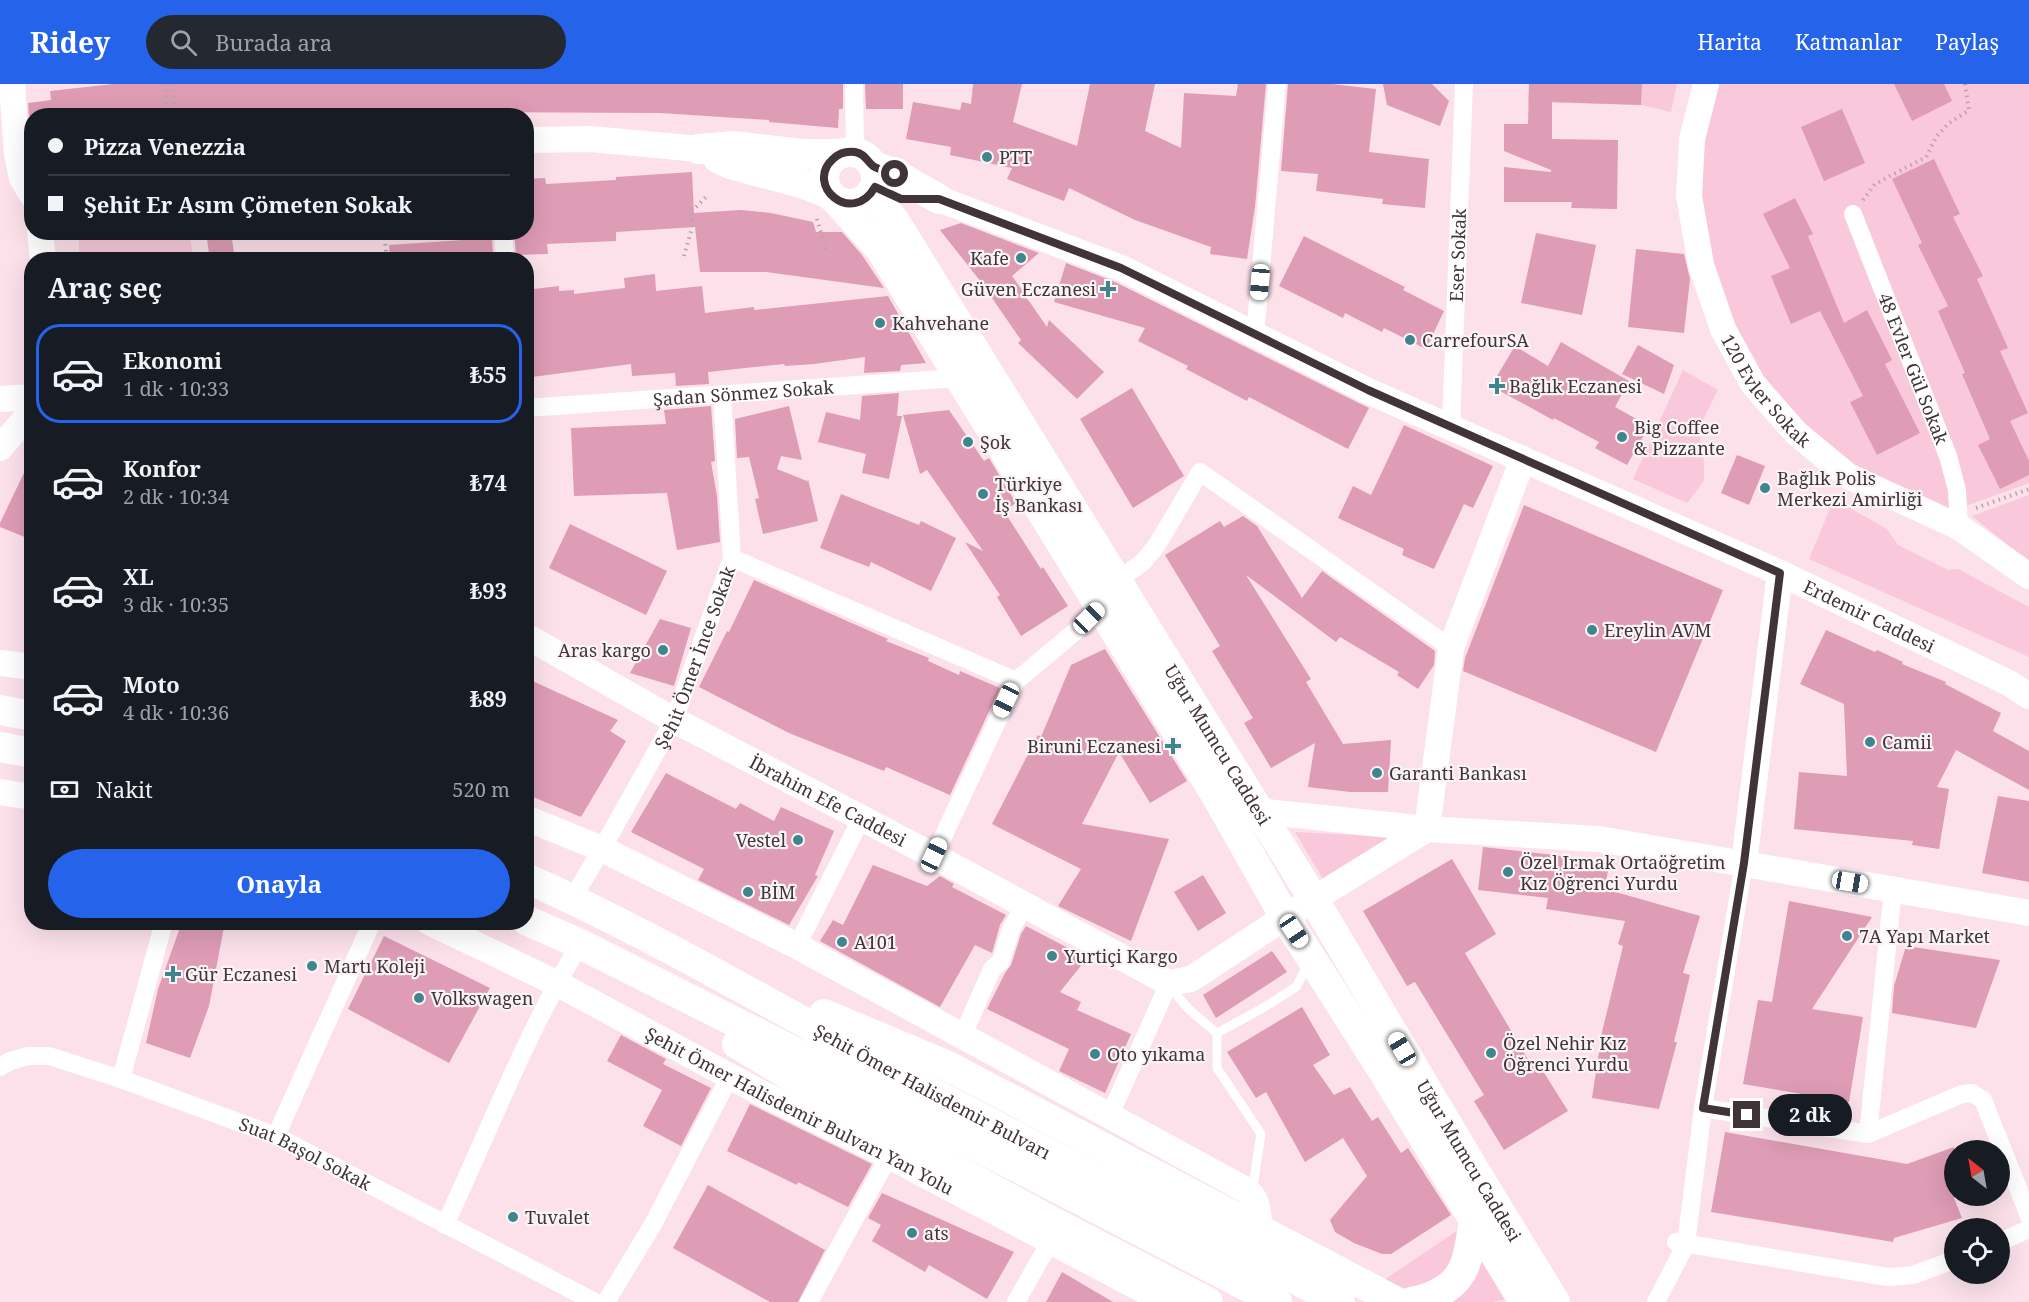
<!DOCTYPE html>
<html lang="tr">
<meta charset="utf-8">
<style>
:root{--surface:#171b24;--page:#242831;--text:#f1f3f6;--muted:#9ea1a6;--line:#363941;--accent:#2563eb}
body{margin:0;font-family:"Noto Serif",serif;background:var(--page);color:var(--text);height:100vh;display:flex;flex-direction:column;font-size:22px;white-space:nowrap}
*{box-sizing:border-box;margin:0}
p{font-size:20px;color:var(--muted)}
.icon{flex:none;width:33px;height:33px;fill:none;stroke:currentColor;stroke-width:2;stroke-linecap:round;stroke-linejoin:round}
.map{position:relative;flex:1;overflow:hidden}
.panel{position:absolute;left:24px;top:168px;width:510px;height:678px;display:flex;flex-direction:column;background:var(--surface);border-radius:24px;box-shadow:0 6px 24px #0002}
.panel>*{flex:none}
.top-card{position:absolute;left:24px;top:24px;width:510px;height:132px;border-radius:24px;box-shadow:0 6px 24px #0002;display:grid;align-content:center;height:132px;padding:0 24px;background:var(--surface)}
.needle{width:39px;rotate:329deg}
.buttons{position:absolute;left:1944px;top:1056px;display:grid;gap:12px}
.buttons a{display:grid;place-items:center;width:66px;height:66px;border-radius:50%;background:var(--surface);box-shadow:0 6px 24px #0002;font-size:30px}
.end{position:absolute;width:27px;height:27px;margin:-14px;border:8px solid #413439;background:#fff;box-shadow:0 0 0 3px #fff}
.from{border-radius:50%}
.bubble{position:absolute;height:42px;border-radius:21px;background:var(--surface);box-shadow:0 6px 24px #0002;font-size:20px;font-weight:700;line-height:42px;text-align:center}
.car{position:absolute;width:18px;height:36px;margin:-18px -9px;border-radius:8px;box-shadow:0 0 4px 2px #0007;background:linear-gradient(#fff 24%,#345 0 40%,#fff 0 76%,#345 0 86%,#fff 0)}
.top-card b{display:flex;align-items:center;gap:21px;height:57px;font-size:22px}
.top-card b+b{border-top:2px solid var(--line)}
.top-card i{width:15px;height:15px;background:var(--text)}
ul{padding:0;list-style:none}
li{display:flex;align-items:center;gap:18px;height:99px;margin:0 12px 9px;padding:0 12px;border:3px solid transparent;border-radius:24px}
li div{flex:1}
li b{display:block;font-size:22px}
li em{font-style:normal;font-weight:700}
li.on{border-color:var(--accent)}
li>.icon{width:54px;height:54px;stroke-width:1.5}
h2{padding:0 24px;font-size:27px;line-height:72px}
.pay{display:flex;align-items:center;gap:15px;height:66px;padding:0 24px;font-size:22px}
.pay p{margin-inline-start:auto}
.cta{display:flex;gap:12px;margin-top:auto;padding:12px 24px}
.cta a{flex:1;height:69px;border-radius:36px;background:var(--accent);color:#fff;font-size:24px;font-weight:700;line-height:69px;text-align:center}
header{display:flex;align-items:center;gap:36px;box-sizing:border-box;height:84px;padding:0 30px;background:var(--accent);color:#fff}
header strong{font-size:28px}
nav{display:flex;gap:33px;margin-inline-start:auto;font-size:21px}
.search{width:420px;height:54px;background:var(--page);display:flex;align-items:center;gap:15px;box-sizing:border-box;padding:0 21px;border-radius:33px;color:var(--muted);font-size:22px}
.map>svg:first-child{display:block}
</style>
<header>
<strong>Ridey</strong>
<div class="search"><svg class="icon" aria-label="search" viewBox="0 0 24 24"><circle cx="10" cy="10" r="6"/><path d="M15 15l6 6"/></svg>Burada ara</div>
<nav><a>Harita</a><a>Katmanlar</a><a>Paylaş</a></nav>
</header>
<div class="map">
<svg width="2029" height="1218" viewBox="0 0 2029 1218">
<rect width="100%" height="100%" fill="#fce1ea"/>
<path fill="#f9c8da" d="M1529,0H1677L1671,28L1641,21L1528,18Z
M1712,0H2029V399L1949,428L1835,371L1768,308L1737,250L1696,153L1700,58Z
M79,149H189L194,175H79Z
M1683,286L1718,306L1704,334L1700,356L1704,378V397L1687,419L1633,395Z
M2029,411V478L1972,432Z
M1834,415L1887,445L1898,461L1948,486L1958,485L2029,523V573L1809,475Z
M1295,748L1392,753L1323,795Z
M1461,1144V1174L1413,1212L1381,1198Z
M1480,1170L1509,1215L1491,1218H1435Z"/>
<path fill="#de9cb5" d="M113,0H843V25H839L838,44L769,38V36L660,29L457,28V26L363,28V31L29,32L28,19L51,16L50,7Z
M865,0H903V25H866Z
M973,0H1022L1013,38L1077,62L1090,0H1155L1145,47L1181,64L1184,9L1236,12L1238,0H1266L1255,123L1247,175L1210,170L1211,163L1135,136L1069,104L1064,117L1007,95L1012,84L950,71L951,63L906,55L913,18L960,26L962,18L971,20Z
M1288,0H1332L1376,5L1369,68L1429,75L1425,124L1382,120L1383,115L1316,107L1318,90L1281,87Z
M1383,0H1432L1449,17L1440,42L1387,21Z
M1529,0H1642L1641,21L1552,18V55L1618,56L1617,125L1571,124L1572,118H1504V83L1551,88V86L1504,67V40H1528Z
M1894,0H1944L1952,17L1912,37Z
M1842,25L1865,79L1824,97L1801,43Z
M1934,75L1960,130L1953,133L1983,192L1977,195L2008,264L2000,267L2028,329L2010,337L2029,377V391L2000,405L1978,361L1990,355L1962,290L1965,289L1938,227L1948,222L1918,161L1922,159L1892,95Z
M692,88L694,129L741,126L771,129L813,138L816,148H842L862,171L884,204L766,188H700L695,143L616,148V157L547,160L548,170L516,171L514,148H526V95L545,94L546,100L616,96V93Z
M1795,114L1813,150L1808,152L1844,239L1867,226L1892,276L1885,280L1920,349L1877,371L1850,318L1863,312L1820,227L1791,240L1771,192L1790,184L1763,130Z
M961,139L1039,169L1012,192L1025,210L1021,209L1029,217L1047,243L1049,236L1104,288L1077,315L1018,259L1021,256L981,198L940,146Z
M206,148H231L235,176H210Z
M1536,149L1596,161L1582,231L1521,219Z
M1304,152L1405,203L1403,206L1444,227L1426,265L1384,244L1382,248L1345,229L1343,234L1279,202Z
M492,154L493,172H487V176H390L389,161Z
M1636,165L1684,170L1690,195L1684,249L1628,243Z
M1066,179L1115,198L1369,324L1348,365L1249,313L1247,317L1186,285L1188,282L1138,257L1145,244L1054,218Z
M655,190L656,207L702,202L705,229L754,223V226L888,212L926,279L901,281L900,287L864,289L865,273L814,280L785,282L784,280L708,288L709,300L676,302L675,289L632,292L631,280L532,293L526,250V206L559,202V207L574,206V210L625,204L624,194Z
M1561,258L1629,297L1615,323L1649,342L1627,381L1595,364L1599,358L1554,334L1553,336L1491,302L1515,262L1548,282Z
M1638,261L1674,281L1664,310L1622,290Z
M1132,304L1184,392L1133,424L1080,335Z
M899,309L897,332H902L889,395L862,389L866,370L818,358L826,328L860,336L862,312Z
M711,322L715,377L711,378L717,412L720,458L677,466L667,409L574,412L571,344L666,340L664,326Z
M789,322L802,376L781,372L777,385L807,397V399L808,395L818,437L763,450L755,415L759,414L749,373L737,374L735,335Z
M949,326L984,377L989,374L1016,419L1004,427L1041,485L1043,483L1068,522L1021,552L997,513L1000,511L965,458L983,467L927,386L920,390L903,331Z
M1404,341L1493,382L1473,424L1464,420L1434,485L1402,471L1404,465L1338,434L1353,402L1371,411Z
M1737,371L1765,382L1749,421L1721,409Z
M32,372V456L0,443V439Z
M841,410L919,441L921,437L956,454L931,507L871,478L869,483L820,464Z
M1524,421L1723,506L1656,668L1463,587L1465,574Z
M1243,432L1257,442L1302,514L1322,487L1435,567L1434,581L1418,605L1397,591L1399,588L1340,553L1336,558L1246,491L1311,595L1306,598L1343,660L1391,656L1388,708H1350L1308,703L1315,659L1271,684L1244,639L1253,634L1212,567L1220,562L1165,471L1220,437L1224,443Z
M570,440L667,487L646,531L549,484Z
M754,496L888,555L886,557L929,574L928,577L959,591L960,587L1000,604L950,711L886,683L884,687L789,649L699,603L727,547L729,548Z
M660,535L691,544L674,602L630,589Z
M1826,546L1875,568L1877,566L1903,578L1902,580L1946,598L1945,600L2001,629L1993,647L2029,667V706L1956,666L1937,703L1949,705L1939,765L1912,761L1913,757L1794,745L1799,688L1847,692L1844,620L1800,600Z
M1105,565L1187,697L1150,719L1119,668L1082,740L1169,755L1131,857L1058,822L1081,785L992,740L1038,651L1041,653L1071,581Z
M526,594L618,636L610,647L626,657L581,733L526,710Z
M666,689L736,725L740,719L774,737L781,723L834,747L815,791L818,792L789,841L698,796L704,785L631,748Z
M1998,712L2029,717V798L1982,789Z
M1483,763L1554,771L1609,780L1605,805L1700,832L1683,889L1690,891L1674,958H1677L1659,1025L1592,1014L1602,948L1623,862L1618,860L1625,837L1546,825L1548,814L1478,806Z
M1452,775L1496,850L1465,869L1532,982L1538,979L1568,1027L1504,1066L1474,1017L1484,1011L1415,898L1407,902L1363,827Z
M873,781L927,802L940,792L954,800L952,803L1006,831L1000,841L992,869L975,861L940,923L820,857L833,836L843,841Z
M1203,791L1226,829L1198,847L1174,808Z
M1789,817L1872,833L1812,925L1863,933L1849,1018L1743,1000L1758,916L1772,918Z
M182,838H225L209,922L190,974L146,959L158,905Z
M1026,842L1087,874L1060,908L1081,918L1077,926L1131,950L1105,1009L1059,987L1069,965L987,925L1005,889L1011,881L1021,850Z
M384,852L490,904L449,979L348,925Z
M1906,862L2000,876L1976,944L1892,929L1894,902Z
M1272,867L1287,888L1216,934L1203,911Z
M1302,923L1330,971L1313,981L1334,1011L1350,1003L1372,1037L1378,1033L1401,1069L1408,1064L1451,1131L1391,1170H1382L1354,1159L1335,1148L1330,1136L1367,1092L1343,1054L1305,1078L1266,1008L1256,1014L1227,968Z
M621,951L666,975L663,980L711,1004L681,1062L643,1042L662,1006L607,977Z
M750,1020L872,1080L848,1123L798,1098L797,1101L727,1067Z
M1725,1048L1907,1080L1954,1063V1114L1962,1134L1894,1154L1893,1158L1711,1128Z
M708,1101L825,1166L798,1218H770L673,1164Z
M882,1109L1014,1168L987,1215L929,1181L925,1188L872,1157L881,1141L868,1134Z
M1062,1188L1113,1218H1046Z"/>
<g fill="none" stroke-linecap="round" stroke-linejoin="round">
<path stroke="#baa4ac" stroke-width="4" stroke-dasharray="1.5 4.5" stroke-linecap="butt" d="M165,0L167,32
M173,0L174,32
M1863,116L1875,100L1926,73L1936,53L1948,40L1969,26L1965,0
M817,135L827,168
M272,148L273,154
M384,148L387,176
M684,172L692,144L691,125H694L707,112
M1976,424L2029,405"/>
<path stroke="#fff" stroke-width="9" d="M1171,902C1183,923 1199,934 1217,949
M1252,1108L1261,1050L1217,984V949L1263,924L1296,903L1308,881"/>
<g stroke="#fff" stroke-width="18">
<path d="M854,0L855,68"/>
<path id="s1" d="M1853,130L1948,372L1957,406L1959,443"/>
<path d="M503,148L505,176"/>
<path d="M1255,252L1277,0"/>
<path id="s2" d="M526,324L958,294"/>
<path id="s3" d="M1451,342L1464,0"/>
<path d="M732,474L1016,597"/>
<path d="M1117,497L1143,478L1157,461L1200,388L1451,564"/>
<path d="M934,772L1016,597L1077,546L1100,523"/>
<path id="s4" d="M572,815L602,765L674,636L732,474L722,310"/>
<path d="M797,862L861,735"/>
<path d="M963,951L992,885L1001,877L1011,845L1025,821"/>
<path id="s5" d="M0,983L10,977L28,972H49L121,995L276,1052L595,1218"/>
<path d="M121,995L164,838"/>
<path d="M1703,1024L1868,1050L1962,1010L1972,1009L1983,1016L2029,1132"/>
<path d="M1110,1031L1169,899"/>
<path d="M1868,1050L1893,805"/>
<path d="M276,1052L372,838"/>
<path d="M445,1141C489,1047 526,949 580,860"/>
<path d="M1676,1158L1888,1193L1913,1191L1954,1176"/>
<path d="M2000,1158L2029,1145"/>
<path d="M606,1218L652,1142L730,992"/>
<path d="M809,1218L889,1072"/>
<path d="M1016,1218L1050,1158"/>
<path d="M1656,1218L1686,1160L1703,1024L1744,779"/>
</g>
<g stroke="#fff" stroke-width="26">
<path d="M12,0L17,70L22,94L32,111"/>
<path id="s6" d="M1706,0L1692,55L1689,112L1701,181L1723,245L1753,300L1796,349L1848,392L1959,443L2029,492"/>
<path d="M526,56L591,55L699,65"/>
<path id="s7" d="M939,115L1121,184L1368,307L1780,489L2009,599L2029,612"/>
<path d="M40,148L43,176"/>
<path d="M0,315L32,313"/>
<path d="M0,364L32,327"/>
<path id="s8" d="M526,552L674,636L934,772L1169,899L1191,895L1285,833L1427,745"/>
<path d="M0,579L32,583"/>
<path d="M0,708L32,713"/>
<path d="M1258,727L1427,745L1599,755L2029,829"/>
<path d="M526,734L602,765L797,862L1246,1106C1259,1115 1258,1130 1260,1145"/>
<path d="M1427,745L1451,564L1523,375"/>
<path d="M1744,779L1780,489"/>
<path id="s9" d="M429,838L558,900L765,1011L889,1072L1166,1218"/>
</g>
<g stroke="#fff" stroke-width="30">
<path d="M699,65L733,62L802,70H840"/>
<circle cx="850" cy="94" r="26"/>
<path d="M718,74L730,80L801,99L830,110"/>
<path d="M874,82L895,90L939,115"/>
<path id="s10" d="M871,109L894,136L1314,816L1478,1092L1555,1218"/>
<path d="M836,116L881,166L1217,713L1285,833L1386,992L1524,1218"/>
<path d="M0,626L32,632"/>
<path d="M0,663L32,669"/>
<path id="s11" d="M526,794C666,857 798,937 934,1009C1068,1081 1204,1148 1340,1218"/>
<path d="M526,836L580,860L805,973L1277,1218"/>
<path d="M824,930L946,981L1397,1218"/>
<path d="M737,960L849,1027L1053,1138L1208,1218"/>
<path d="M1411,1218C1432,1214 1455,1204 1464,1183C1470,1169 1471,1152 1474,1137"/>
</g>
</g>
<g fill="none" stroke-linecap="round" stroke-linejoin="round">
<path stroke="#413439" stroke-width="8" d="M895,90C889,88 879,86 873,82C866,76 865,70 855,68C847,67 839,69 833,75C804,101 852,143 875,103L901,115H939L1121,184L1368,306L1780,489L1744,779L1703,1024L1747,1031"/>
</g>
<g fill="#3e858d" stroke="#fbf4f6" stroke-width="2">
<circle cx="987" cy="73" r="6"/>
<circle cx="1021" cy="174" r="6"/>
<path d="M1105 196h6v6h6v6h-6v6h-6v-6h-6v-6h6z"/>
<circle cx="880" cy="239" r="6"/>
<circle cx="1410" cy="256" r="6"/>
<path d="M1494 293h6v6h6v6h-6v6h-6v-6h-6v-6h6z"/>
<circle cx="1622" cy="353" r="6"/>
<circle cx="968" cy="358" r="6"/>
<circle cx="1765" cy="404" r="6"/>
<circle cx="983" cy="410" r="6"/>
<circle cx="1592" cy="546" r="6"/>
<circle cx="663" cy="566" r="6"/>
<circle cx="1870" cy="658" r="6"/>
<path d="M1170 653h6v6h6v6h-6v6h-6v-6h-6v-6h6z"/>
<circle cx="1377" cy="689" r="6"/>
<circle cx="798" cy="756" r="6"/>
<circle cx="1508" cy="788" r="6"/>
<circle cx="748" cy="808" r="6"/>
<circle cx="1847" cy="852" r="6"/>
<circle cx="842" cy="858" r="6"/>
<circle cx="1052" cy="872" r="6"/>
<circle cx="312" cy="882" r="6"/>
<path d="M170 881h6v6h6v6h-6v6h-6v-6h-6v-6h6z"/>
<circle cx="419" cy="914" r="6"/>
<circle cx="1491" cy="969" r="6"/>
<circle cx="1095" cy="970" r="6"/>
<circle cx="513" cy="1133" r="6"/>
<circle cx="912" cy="1149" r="6"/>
</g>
<g text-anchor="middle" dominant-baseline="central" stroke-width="4.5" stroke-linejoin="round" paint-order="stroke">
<g font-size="18" fill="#413439" stroke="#fbf4f6" text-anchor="start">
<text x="999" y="73">PTT</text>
<text x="1009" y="174" text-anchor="end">Kafe</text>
<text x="1096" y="205" text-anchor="end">Güven Eczanesi</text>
<text x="892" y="239">Kahvehane</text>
<text x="1422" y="256">CarrefourSA</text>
<text x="1509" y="302">Bağlık Eczanesi</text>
<text x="1634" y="343">Big Coffee<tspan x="1634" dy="21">&amp; Pizzante</tspan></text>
<text x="980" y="358">Şok</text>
<text x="1777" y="394">Bağlık Polis<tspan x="1777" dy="21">Merkezi Amirliği</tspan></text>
<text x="995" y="400">Türkiye<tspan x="995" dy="21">İş Bankası</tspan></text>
<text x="1604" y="546">Ereylin AVM</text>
<text x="651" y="566" text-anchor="end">Aras kargo</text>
<text x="1882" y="658">Camii</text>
<text x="1161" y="662" text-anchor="end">Biruni Eczanesi</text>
<text x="1389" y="689">Garanti Bankası</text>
<text x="786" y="756" text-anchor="end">Vestel</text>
<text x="1520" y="778">Özel Irmak Ortaöğretim<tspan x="1520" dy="21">Kız Öğrenci Yurdu</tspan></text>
<text x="760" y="808">BİM</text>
<text x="1859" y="852">7A Yapı Market</text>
<text x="854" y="858">A101</text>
<text x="1064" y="872">Yurtiçi Kargo</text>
<text x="324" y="882">Martı Koleji</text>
<text x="185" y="890">Gür Eczanesi</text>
<text x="431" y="914">Volkswagen</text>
<text x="1503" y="959">Özel Nehir Kız<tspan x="1503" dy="21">Öğrenci Yurdu</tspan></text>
<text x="1107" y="970">Oto yıkama</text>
<text x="525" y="1133">Tuvalet</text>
<text x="924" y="1149">ats</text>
</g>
<g font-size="18" fill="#413439" stroke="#fbf4f6">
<text stroke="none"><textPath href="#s3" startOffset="171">Eser Sokak</textPath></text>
<text stroke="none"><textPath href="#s1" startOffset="166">48 Evler Gül Sokak</textPath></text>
<text stroke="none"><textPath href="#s6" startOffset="327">120 Evler Sokak</textPath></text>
<text stroke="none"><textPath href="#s2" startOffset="218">Şadan Sönmez Sokak</textPath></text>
<text stroke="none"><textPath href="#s7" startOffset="1020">Erdemir Caddesi</textPath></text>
<text stroke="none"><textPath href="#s4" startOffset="272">Şehit Ömer İnce Sokak</textPath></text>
<text stroke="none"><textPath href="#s10" startOffset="652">Uğur Mumcu Caddesi</textPath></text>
<text stroke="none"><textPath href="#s8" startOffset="344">İbrahim Efe Caddesi</textPath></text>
<text stroke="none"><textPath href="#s11" startOffset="459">Şehit Ömer Halisdemir Bulvarı</textPath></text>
<text stroke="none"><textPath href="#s9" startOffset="416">Şehit Ömer Halisdemir Bulvarı Yan Yolu</textPath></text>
<text stroke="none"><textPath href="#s5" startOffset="326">Suat Başol Sokak</textPath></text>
<text stroke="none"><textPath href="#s10" startOffset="1138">Uğur Mumcu Caddesi</textPath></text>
</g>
</g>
</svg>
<div class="buttons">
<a><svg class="needle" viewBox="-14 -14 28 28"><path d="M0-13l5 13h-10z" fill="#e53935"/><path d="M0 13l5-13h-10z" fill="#9ea1a6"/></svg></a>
<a><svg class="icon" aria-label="locate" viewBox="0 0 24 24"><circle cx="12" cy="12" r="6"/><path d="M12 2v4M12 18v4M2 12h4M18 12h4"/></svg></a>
</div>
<i class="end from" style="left:895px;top:90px"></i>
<i class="end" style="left:1747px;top:1031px"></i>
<div class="bubble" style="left:1768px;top:1010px;width:84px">2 dk</div>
<i class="car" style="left:1260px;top:198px;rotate:185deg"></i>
<i class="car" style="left:1089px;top:534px;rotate:45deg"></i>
<i class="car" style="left:1006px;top:616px;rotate:205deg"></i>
<i class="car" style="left:934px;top:771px;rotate:25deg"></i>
<i class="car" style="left:1850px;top:798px;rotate:100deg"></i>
<i class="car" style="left:1294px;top:847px;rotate:146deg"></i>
<i class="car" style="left:1402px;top:965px;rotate:329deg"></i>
<div class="top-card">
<b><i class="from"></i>Pizza Venezzia</b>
<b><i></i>Şehit Er Asım Çömeten Sokak</b>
</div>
<section class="panel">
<h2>Araç seç</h2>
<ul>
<li class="on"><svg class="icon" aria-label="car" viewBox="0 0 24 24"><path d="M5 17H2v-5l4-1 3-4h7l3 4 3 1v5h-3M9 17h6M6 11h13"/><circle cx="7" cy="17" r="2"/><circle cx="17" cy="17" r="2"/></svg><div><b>Ekonomi</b><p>1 dk · 10:33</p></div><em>₺55</em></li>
<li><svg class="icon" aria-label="car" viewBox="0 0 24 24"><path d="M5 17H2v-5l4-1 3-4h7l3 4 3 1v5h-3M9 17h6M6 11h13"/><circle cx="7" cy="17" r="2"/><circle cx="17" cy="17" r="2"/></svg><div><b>Konfor</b><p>2 dk · 10:34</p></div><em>₺74</em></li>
<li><svg class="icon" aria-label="car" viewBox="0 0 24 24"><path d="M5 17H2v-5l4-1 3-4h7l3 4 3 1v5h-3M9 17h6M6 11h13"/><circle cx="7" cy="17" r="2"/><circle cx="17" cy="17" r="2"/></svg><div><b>XL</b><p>3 dk · 10:35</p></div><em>₺93</em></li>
<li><svg class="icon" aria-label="car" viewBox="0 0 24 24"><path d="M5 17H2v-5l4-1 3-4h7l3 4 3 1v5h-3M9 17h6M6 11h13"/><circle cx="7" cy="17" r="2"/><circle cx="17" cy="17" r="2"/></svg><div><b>Moto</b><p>4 dk · 10:36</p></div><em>₺89</em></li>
</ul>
<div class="pay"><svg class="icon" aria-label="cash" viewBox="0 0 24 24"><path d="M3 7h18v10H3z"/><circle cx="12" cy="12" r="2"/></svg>Nakit<p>520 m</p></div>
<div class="cta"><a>Onayla</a></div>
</section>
</div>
